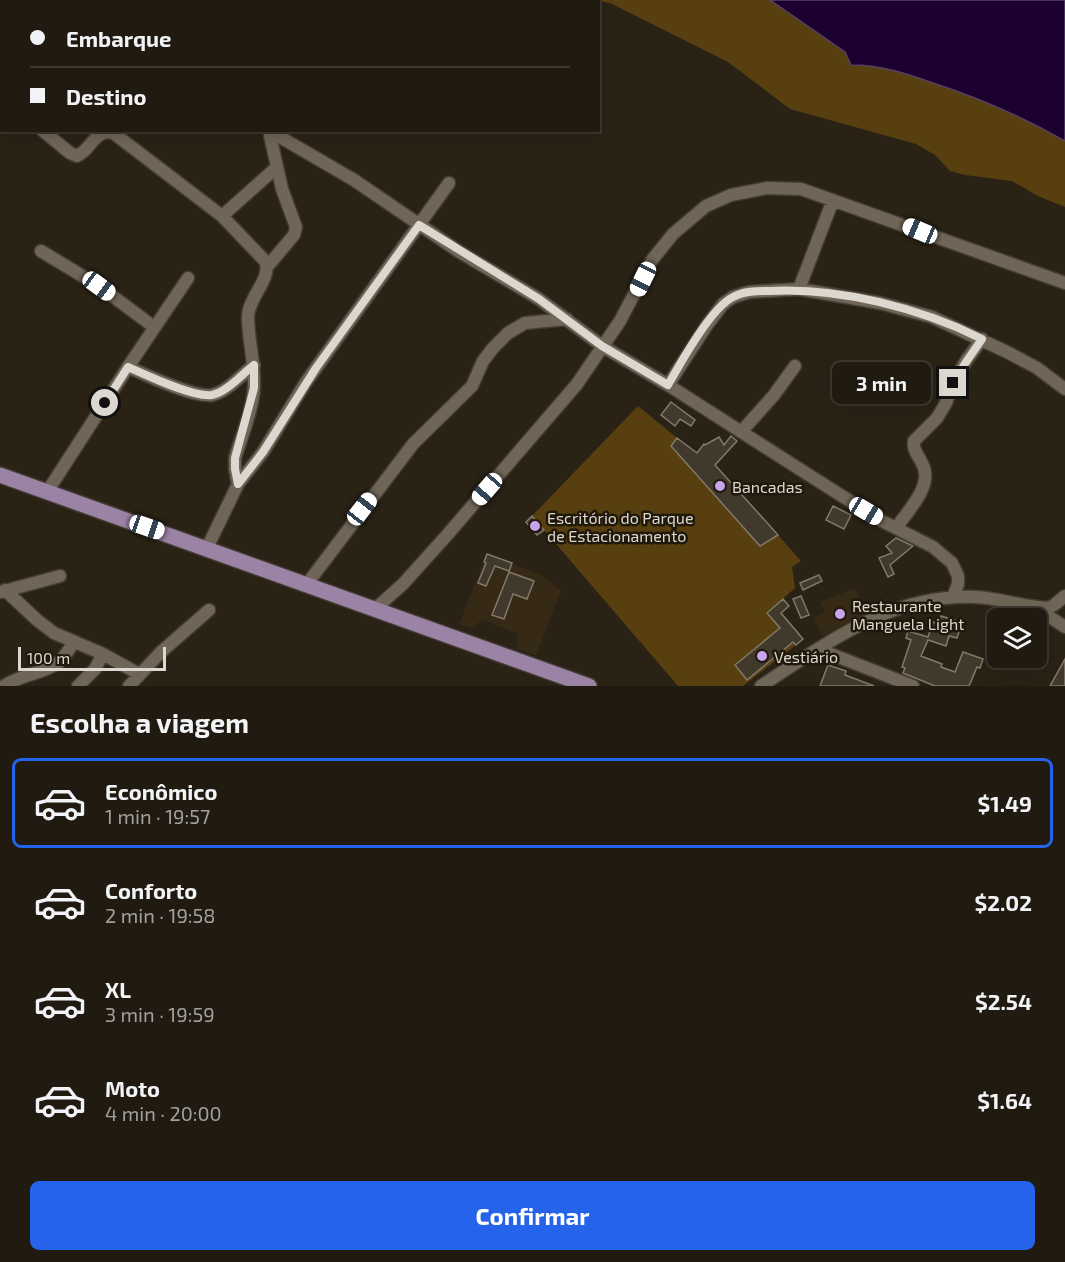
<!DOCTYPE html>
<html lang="pt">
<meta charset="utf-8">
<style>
:root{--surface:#201a10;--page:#282319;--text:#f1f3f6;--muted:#a2a19f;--line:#3d3830;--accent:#2563eb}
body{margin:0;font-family:"Exo 2",sans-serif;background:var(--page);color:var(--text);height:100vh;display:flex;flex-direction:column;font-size:22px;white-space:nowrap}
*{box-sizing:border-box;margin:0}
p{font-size:20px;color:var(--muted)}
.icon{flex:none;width:33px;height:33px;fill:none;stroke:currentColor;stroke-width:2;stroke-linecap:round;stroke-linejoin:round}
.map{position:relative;height:686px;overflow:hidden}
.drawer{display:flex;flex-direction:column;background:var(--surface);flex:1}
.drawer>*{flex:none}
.hud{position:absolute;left:0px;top:0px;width:600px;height:132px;box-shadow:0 3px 15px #0003,0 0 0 2px var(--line);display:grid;align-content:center;height:132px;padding:0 30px;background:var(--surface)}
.buttons{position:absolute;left:987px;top:608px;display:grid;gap:12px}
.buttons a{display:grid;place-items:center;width:60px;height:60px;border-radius:9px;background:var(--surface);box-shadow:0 3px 15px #0003,0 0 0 2px var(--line);font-size:30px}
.scale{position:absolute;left:18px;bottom:15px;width:148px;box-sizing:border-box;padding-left:6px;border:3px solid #ddd8cf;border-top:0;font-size:16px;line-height:21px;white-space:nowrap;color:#ddd8cf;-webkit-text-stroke:4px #20180b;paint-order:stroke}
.end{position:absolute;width:27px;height:27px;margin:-14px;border:8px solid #ddd8cf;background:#111;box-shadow:0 0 0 3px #111}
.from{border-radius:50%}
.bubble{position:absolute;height:42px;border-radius:9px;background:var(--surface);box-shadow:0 3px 15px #0003,0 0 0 2px var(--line);font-size:20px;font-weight:700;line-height:42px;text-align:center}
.car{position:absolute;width:18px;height:36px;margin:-18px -9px;border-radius:8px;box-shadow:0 0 4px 2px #0007;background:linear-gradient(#fff 24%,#345 0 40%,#fff 0 76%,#345 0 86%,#fff 0)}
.hud b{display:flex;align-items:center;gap:21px;height:57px;font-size:22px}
.hud b+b{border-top:2px solid var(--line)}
.hud i{width:15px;height:15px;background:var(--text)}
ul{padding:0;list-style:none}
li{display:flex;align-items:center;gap:18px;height:90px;margin:0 12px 9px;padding:0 18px;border:3px solid transparent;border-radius:9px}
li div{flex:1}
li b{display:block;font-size:22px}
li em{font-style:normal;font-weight:700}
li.active{border-color:var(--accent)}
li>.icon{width:54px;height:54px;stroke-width:1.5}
h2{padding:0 30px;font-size:27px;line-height:72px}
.action{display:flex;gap:12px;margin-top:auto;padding:12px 30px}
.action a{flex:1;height:69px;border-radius:9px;background:var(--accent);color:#fff;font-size:24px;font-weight:700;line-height:69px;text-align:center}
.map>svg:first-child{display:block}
</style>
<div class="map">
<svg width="1065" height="686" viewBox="0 0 1065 686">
<rect width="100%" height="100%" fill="#2a2215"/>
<path fill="#362a17" d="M487,554L542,575L561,591L536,655L517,649V634L482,619L473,629L459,624Z
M855,588L868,617L822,636L814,617L825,612L820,602Z"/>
<path fill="#573f10" d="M598,0H1065V207L1038,196L1012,181L965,175L950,171L935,155L916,144L790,109L728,62L612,4Z
M638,406L713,467L718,468L801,561L792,567L795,588L767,613L796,645L743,686H678L532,516Z"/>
<path fill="#1c0130" stroke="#564260" stroke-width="1.5" d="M770,0H1065V141C1023,117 979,98 933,83C905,73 880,65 851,65L845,52Z"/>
<path fill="#41392b" stroke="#827969" stroke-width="1.5" d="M671,402L695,420L691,426L680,419L675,426L661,415Z
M731,436L737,441L715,465L778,535L760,546L671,446L677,438L697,453L704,444L705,445L719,437L724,445Z
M833,506L851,515L844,529L826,520Z
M532,516L544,530L537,535L526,522Z
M896,538L913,546L890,565L894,574L888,577L879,558L892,553L886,546Z
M487,554L512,563L509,571L495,566L486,586L478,583L486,563L484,562Z
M509,572L534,581L527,599L513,594L504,619L492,615Z
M819,575L822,581L803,590L800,583Z
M801,596L809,615L801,618L793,599Z
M783,599L789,606L781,613L803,639L796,645L793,642L747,680L735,665L780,628L767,613Z
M941,616L962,622L957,638L949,636L946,646L928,640L921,656L942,664L941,667L955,672L963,652L983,659L980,668L977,667L969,686H935L903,673L905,668L902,667L911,640L906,638L908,631L928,637L933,622L939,624Z
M1065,659V686H1050Z
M828,665L846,671L845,675L874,686H820Z"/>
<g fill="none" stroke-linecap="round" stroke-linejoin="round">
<defs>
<path id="minor" d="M57,0L59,2
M216,0V2
M42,130L70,153L77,156C92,149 93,131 112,132L222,216L265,261C273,278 248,297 248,317C248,340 255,362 254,386C253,410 242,435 235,458V469L238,484
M268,130L354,180L458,251L539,299L602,346L668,385L834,491L882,521L933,547L952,563L958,576V584L953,597
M222,216L277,167
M41,251L99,286L154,327
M267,267L294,235L296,227L282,189L269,131
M799,289L833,200
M128,367C146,375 194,398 212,395C227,392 242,374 254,365
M668,385L707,325L723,304L733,297L749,292L799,289L880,303L932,317L1007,352L1037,368L1065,389
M741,432L774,395L795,366
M47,492L128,367L188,278
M896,528C907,512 931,488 924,468C921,458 912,451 914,441L937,418L946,403L953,383L966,361L982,339
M207,548L238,484L263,452L306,382L449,183
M307,584L413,444L472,386L483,361L493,348L508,333L525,323L567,319
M5,590L37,620L54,633L103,654L139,674
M1,592L60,576
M1036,608L1065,627
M375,609L403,584L448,534L577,384L620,321L652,260L673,234L706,206L731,195L767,188L801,189L1065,283
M818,649L913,686
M4,686C21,674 44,674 59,662C65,657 69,649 74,642
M78,686L95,669L103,654
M129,686L161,652L209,610
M761,686C827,643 891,594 975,597C1000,598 1023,607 1048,608L1054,605L1065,596"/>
<path id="major" d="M0,475L589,686"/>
</defs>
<use href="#minor" stroke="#433c33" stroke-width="15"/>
<use href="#major" stroke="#433c33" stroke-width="18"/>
<use href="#minor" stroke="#706657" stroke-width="12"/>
<use href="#major" stroke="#9b83a6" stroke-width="15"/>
</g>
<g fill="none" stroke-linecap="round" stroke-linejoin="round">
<path stroke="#ddd8cf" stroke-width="8" d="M105,403L128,367C146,375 194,398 212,395C227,392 242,374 254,365V388L235,458V469L238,484L263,452L316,368L419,225L539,299L602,346L668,385C681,362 711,308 733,297C744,291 757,291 769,291C838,287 921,308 982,339L966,362L953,383"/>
</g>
<g fill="#c9a5ee" stroke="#20180b" stroke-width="2">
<circle cx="720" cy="486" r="6"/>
<circle cx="535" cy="526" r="6"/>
<circle cx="840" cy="614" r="6"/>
<circle cx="762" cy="656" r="6"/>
</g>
<g text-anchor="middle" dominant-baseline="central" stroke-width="5" stroke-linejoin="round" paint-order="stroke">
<g font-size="16" fill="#ddd8cf" stroke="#20180b" text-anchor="start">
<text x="732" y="486">Bancadas</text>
<text x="547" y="517">Escritório do Parque<tspan x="547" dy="18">de Estacionamento</tspan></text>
<text x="852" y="605">Restaurante<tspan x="852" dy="18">Manguela Light</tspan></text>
<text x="774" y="656">Vestiário</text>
</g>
</g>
</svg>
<div class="buttons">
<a><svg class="icon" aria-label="layers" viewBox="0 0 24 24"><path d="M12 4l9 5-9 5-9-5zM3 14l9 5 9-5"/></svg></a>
</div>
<div class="scale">100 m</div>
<i class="end from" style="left:105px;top:403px"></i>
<i class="end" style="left:953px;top:383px"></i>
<div class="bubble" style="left:832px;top:362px;width:99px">3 min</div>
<i class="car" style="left:920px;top:231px;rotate:293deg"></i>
<i class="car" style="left:643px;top:279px;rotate:206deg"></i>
<i class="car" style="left:99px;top:286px;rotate:126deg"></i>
<i class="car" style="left:487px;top:489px;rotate:221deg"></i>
<i class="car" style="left:362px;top:509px;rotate:38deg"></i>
<i class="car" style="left:866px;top:511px;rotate:121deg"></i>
<i class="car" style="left:147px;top:527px;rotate:109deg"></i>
<div class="hud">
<b><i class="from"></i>Embarque</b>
<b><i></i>Destino</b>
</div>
</div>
<section class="drawer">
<h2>Escolha a viagem</h2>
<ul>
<li class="active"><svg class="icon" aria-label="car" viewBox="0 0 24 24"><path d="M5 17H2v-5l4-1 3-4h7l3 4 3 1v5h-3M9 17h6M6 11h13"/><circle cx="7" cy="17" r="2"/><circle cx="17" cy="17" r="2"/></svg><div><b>Econômico</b><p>1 min · 19:57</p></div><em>$1.49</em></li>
<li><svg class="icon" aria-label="car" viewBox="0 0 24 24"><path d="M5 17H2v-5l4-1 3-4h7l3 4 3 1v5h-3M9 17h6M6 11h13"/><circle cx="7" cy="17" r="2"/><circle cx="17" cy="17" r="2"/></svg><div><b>Conforto</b><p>2 min · 19:58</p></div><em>$2.02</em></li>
<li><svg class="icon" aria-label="car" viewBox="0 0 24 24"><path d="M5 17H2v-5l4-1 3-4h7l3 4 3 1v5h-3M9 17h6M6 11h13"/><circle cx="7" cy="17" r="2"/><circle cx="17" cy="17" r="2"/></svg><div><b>XL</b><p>3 min · 19:59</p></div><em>$2.54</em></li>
<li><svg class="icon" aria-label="car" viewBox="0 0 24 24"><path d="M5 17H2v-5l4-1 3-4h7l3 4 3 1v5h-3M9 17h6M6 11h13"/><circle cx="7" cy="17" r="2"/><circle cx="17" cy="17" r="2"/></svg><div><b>Moto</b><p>4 min · 20:00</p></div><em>$1.64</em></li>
</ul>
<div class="action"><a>Confirmar</a></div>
</section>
